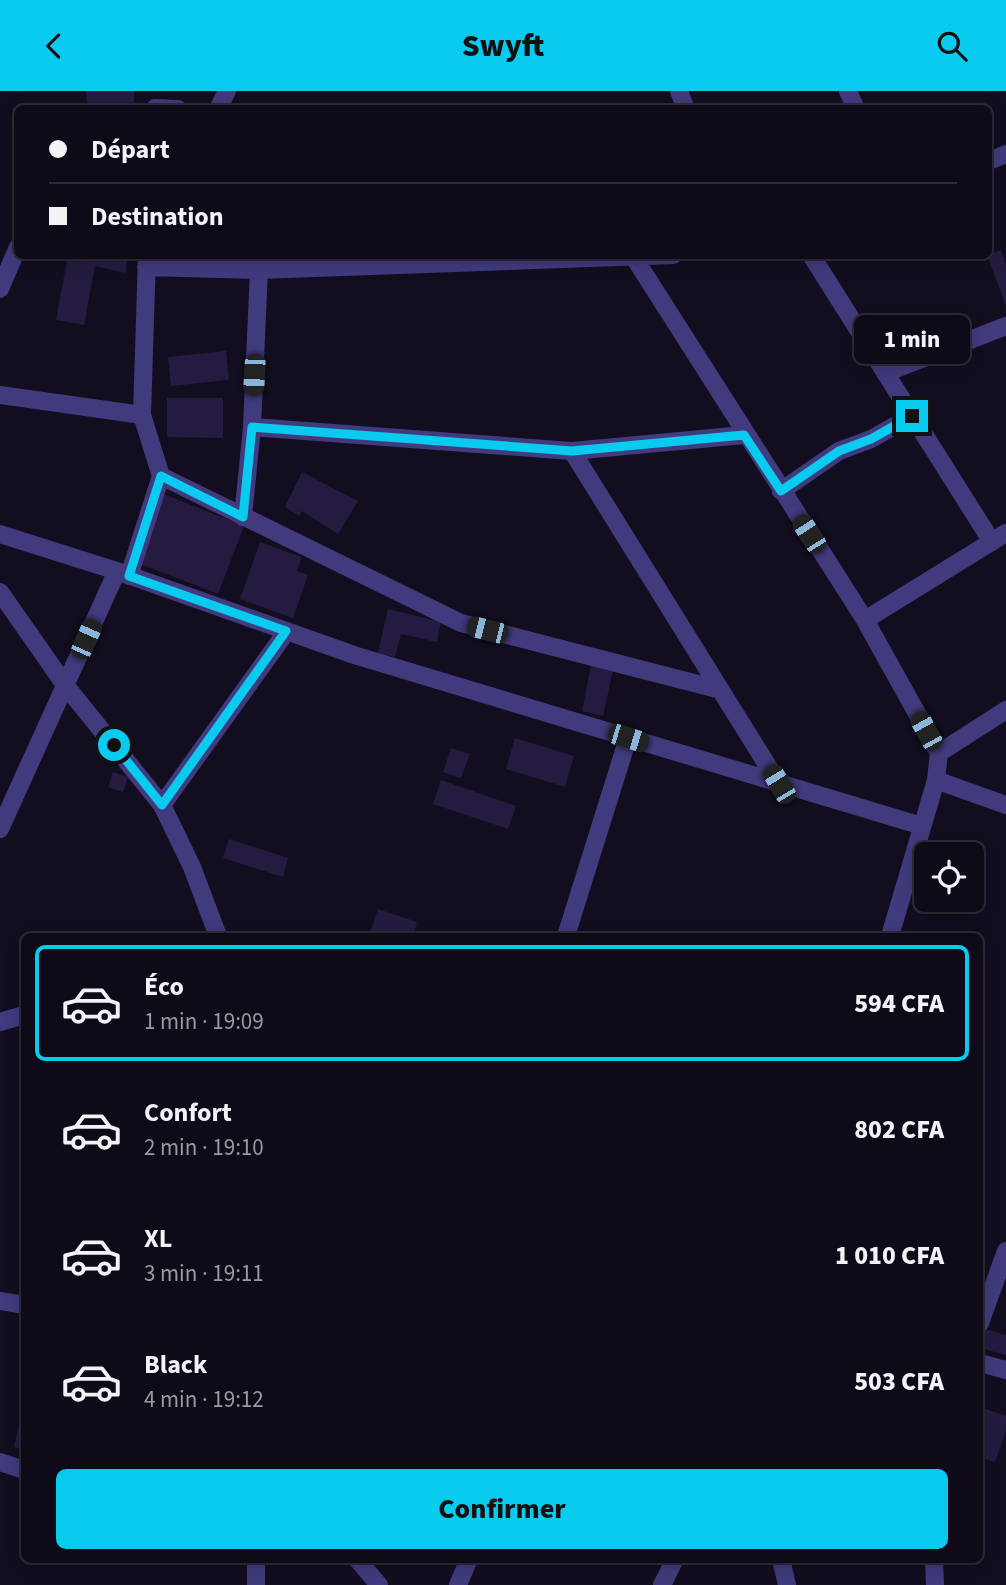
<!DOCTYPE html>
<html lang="fr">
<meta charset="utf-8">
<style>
:root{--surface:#0e0a18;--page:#1c1825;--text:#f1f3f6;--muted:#9b9aa2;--line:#2e2b37;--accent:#09caef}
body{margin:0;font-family:"Source Sans 3",sans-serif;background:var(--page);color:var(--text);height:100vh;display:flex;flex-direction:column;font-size:26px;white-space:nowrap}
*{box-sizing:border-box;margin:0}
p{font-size:23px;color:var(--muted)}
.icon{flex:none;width:38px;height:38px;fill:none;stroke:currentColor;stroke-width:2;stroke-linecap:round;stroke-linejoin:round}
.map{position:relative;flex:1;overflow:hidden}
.drawer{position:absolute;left:21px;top:842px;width:962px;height:630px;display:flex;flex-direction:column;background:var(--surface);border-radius:10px;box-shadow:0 4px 18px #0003,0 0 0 2px var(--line)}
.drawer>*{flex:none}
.banner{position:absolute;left:14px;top:14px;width:978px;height:154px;border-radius:10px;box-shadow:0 4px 18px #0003,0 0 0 2px var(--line);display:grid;align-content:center;height:154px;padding:0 35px;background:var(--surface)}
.tools{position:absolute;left:914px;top:751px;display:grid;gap:14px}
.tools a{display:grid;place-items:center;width:70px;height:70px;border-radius:10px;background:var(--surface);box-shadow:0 4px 18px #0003,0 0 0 2px var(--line);font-size:35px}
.end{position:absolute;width:32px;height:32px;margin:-16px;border:9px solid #09caef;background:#111;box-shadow:0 0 0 4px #111}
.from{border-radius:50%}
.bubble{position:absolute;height:49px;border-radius:10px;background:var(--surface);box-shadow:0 4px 18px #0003,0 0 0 2px var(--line);font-size:23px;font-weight:800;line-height:49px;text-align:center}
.car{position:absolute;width:21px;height:42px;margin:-21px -10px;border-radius:9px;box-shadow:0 0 5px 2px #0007;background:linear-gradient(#222 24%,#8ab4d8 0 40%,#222 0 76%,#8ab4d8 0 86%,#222 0)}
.banner b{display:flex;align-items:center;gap:24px;height:66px;font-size:26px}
.banner b+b{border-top:2px solid var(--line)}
.banner i{width:18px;height:18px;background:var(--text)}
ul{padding:12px 0 0;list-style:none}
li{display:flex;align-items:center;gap:21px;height:116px;margin:0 14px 10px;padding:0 21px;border:4px solid transparent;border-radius:10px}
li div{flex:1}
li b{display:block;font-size:26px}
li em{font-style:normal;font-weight:800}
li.active{border-color:var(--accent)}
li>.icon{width:63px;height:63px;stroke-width:1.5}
.button{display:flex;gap:14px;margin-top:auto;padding:14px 35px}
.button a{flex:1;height:80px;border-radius:10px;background:var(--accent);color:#111;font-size:28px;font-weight:800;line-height:80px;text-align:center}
header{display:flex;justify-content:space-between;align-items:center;height:91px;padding:0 35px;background:var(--accent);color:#111;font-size:32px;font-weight:800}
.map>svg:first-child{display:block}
</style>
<header><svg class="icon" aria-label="back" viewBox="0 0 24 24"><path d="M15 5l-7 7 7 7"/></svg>Swyft<svg class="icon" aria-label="search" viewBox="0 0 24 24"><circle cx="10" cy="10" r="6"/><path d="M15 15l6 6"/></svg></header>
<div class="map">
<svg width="1006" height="1494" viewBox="0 0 1006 1494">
<rect width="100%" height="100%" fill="#120e20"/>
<path fill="#251b41" d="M86,0H134V18H65V13L87,14Z
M1001,159L1006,173V215L987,164Z
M73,164H127L126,182L95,175L84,234L56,229L67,169L88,173L72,169Z
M226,260L229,289L171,295L168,266Z
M167,307H223V347L167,346Z
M302,381L358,410L338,443L302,420L299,425L285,416Z
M161,402L244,435L218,503L135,471Z
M260,451L302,466L297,480L308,484L293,527L240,508Z
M388,518L441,531L437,551L401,543L395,566L378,562Z
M591,574L613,579L603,625L582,620Z
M515,647L574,665L565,696L506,678Z
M451,657L470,663L461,687L443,681Z
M113,681L128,686L123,701L108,696Z
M441,689L516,715L508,738L433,713Z
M229,748L288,767L283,786L223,767Z
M378,818L417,831L413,845H369Z
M982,1237L1006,1244V1264L980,1257Z
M980,1316L1006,1325V1339L995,1371L980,1366Z
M19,1335L24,1337V1359L14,1356Z"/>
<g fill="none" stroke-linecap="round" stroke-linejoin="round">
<path stroke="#413b7e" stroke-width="18" d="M679,0L686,18
M848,0L856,18
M155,17L178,18
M218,18L227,0
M989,70L1006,63
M811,164L992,451
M635,168L865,529L939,662L936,689L890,845
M146,176L259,179L673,164
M0,198L18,156
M885,282L1006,235
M0,304L142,324
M252,336L572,360L744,344
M572,360L779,693
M161,385L461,532L721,599
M781,400L839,360L871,348L912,325
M243,426L252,336L259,179
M0,443L117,480L354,564L922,735
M129,485L161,385L142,324L147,164
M0,501L65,594L162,714L192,776L218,845
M865,529L1006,442
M939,662L1006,619
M936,689L1006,714
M162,714L287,540
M0,738L117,480
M566,845L628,647
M0,931L24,924
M0,1210L24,1214
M980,1232L1006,1160
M980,1272L1006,1279
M0,1371L24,1379
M357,1468L379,1494
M781,1468L787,1494
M934,1468L935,1494
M256,1494V1468
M458,1494L469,1468
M662,1494L675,1468"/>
</g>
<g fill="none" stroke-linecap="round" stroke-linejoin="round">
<path stroke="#09caef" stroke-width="9" d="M114,654L162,714L286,540L129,485L161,385L243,426L252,336L572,360L744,344L781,400L839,360L871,348L912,325"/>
</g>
</svg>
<div class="tools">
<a><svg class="icon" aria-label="locate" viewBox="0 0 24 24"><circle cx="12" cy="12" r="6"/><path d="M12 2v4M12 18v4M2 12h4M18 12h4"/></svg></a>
</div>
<i class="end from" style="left:114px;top:654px"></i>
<i class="end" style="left:912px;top:325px"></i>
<div class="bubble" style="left:854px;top:224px;width:116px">1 min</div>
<i class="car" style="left:254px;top:284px;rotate:183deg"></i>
<i class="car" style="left:809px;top:443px;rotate:327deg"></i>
<i class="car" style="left:487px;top:539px;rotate:284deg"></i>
<i class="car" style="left:86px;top:548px;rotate:24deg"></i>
<i class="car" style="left:926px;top:640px;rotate:331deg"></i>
<i class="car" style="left:628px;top:647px;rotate:107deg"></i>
<i class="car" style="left:779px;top:693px;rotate:329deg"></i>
<div class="banner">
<b><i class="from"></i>Départ</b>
<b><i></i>Destination</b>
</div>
<section class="drawer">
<ul>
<li class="active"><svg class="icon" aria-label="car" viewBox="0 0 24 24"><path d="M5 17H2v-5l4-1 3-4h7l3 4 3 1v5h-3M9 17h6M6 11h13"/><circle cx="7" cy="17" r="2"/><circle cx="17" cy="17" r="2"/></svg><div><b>Éco</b><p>1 min · 19:09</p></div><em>594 CFA</em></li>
<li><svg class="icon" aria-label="car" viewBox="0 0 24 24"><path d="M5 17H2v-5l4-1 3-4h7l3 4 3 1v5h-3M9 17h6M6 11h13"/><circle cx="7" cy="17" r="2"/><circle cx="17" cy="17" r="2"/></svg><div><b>Confort</b><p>2 min · 19:10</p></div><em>802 CFA</em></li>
<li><svg class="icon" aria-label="car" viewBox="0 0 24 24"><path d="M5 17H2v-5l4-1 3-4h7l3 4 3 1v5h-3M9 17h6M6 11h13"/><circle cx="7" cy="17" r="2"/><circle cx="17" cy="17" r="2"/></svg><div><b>XL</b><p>3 min · 19:11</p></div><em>1 010 CFA</em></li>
<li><svg class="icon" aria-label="car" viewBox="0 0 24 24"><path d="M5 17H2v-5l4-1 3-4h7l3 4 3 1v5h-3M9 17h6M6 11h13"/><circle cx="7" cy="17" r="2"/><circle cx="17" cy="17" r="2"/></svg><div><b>Black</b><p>4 min · 19:12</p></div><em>503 CFA</em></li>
</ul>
<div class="button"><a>Confirmer</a></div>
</section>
</div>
